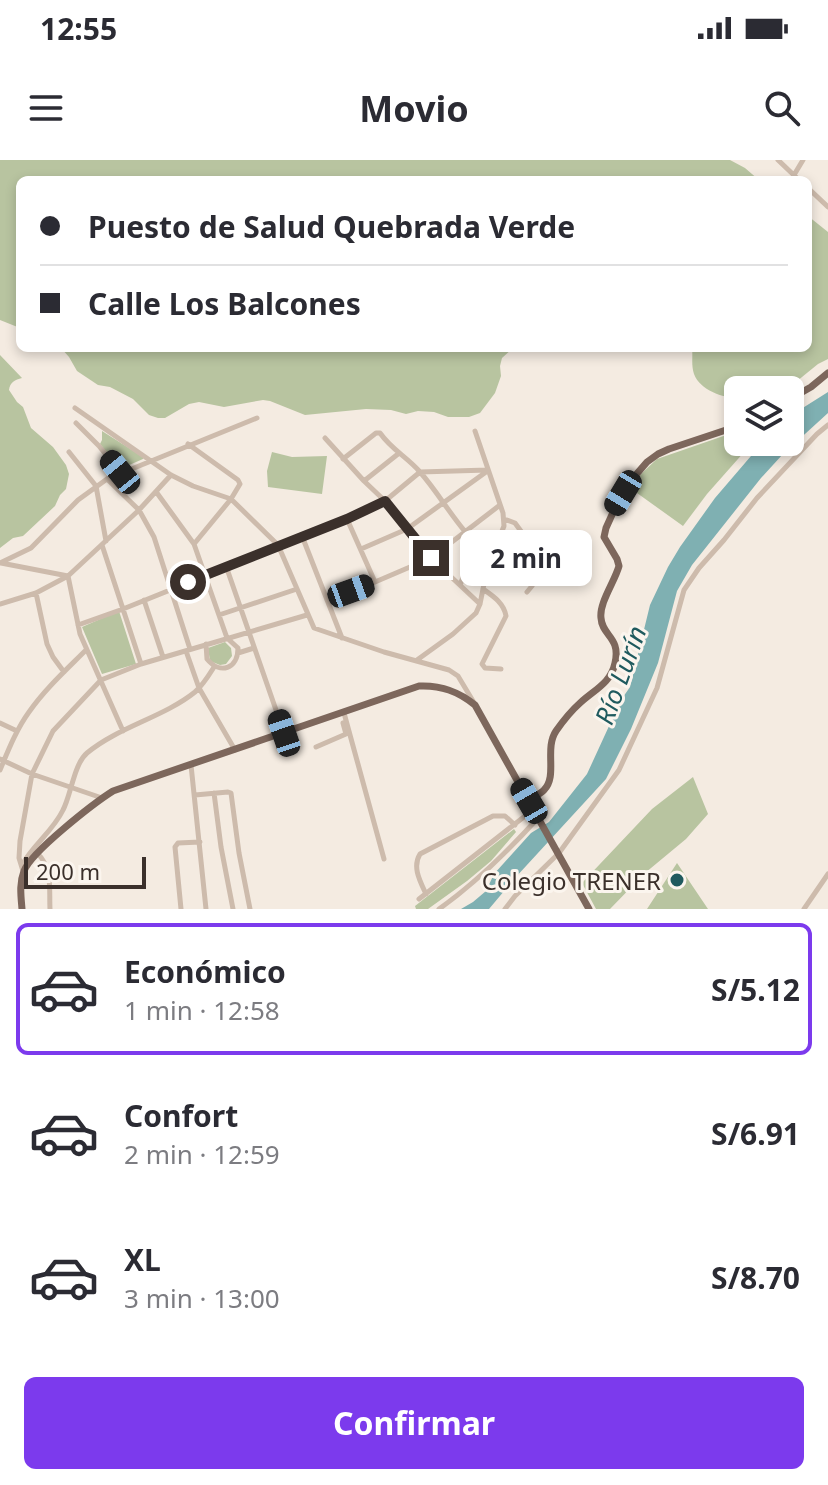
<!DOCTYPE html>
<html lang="es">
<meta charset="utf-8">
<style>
:root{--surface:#fff;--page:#f7f7f7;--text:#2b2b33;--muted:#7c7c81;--line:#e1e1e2;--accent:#7c3aed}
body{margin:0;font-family:"Noto Sans",sans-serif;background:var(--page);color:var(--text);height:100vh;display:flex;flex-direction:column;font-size:30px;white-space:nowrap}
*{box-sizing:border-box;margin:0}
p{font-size:26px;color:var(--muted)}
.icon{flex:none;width:44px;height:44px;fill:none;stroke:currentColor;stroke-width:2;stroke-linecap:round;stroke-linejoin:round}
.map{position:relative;height:749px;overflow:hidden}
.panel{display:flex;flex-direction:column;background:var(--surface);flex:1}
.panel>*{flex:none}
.hud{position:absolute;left:16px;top:16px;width:796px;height:176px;border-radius:12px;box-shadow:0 4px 12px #0003;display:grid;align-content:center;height:176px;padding:0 24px;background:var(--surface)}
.fabs{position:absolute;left:724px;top:216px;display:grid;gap:16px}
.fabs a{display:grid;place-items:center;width:80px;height:80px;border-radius:12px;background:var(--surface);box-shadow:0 4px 12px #0003;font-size:40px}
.scale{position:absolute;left:24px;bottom:20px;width:122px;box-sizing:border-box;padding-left:8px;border:4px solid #3b302b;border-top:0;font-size:22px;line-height:28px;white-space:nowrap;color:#3b302b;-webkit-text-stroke:6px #fbf5ee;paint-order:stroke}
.end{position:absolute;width:36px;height:36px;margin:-18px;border:10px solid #3b302b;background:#fff;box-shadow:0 0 0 4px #fff}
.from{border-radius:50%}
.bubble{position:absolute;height:56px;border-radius:12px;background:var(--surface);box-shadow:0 4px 12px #0003;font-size:26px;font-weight:700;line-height:56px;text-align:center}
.car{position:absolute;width:24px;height:48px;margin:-24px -12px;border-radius:10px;box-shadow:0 0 6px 2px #0007;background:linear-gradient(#222 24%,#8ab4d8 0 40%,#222 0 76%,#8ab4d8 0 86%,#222 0)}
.hud b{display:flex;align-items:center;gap:28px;height:76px;font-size:30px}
.hud b+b{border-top:2px solid var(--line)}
.hud i{width:20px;height:20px;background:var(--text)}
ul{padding:14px 0 0;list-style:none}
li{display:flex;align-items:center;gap:24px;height:132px;margin:0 16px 12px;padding:0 8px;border:4px solid transparent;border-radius:12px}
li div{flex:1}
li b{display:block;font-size:30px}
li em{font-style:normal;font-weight:700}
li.active{border-color:var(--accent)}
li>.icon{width:72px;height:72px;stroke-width:1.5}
.button{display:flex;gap:16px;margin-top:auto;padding:16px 24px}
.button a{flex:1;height:92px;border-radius:12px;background:var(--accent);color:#fff;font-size:32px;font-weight:700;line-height:92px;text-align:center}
.status{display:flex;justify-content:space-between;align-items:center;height:56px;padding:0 40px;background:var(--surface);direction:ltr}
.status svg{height:22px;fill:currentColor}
header{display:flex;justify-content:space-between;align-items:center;height:104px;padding:0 24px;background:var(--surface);font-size:36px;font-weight:700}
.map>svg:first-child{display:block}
</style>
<div class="status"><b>12:55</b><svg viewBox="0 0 49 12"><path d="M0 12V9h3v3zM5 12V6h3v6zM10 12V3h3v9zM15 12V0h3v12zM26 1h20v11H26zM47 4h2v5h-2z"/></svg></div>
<header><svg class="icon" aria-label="menu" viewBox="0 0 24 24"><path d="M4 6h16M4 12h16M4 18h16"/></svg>Movio<svg class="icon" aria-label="search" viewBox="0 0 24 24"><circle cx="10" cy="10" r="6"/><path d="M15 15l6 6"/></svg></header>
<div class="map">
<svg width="828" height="749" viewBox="0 0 828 749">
<rect width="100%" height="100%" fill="#f4ebe1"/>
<path fill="#b8c4a0" d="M0,0H730L745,8L759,20H20V168L0,160Z
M808,56L828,72V199L818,204L786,230H738V238C723,238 700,230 694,214C691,205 693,197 692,188H808Z
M61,188H513L502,198L500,206L501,216L495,233L480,253L469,257H448L434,252L418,251L406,254L391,250L366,249L305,255L270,241L263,240L224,247L199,242L189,244L165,258H158L149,255L133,239L110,227L98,225L77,211L69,197Z
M0,195L22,218C15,220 10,222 9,230L17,242L23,247L31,268L53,287L66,305L69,314L66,329L60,335L55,346L23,376L13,378L0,388Z
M102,271L143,297V299L120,309L100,284L102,280Z
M738,271V282H753L707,334L683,366L630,328L642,313L657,299Z
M272,292L292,297L327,296L322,334L268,327L267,311Z
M119,451L136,504L102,514L82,467Z
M225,482L231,488L232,496L226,504L220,505L210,501L208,488Z
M693,617L708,654L686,679L645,713L610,749H596L582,723L652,649Z
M514,669L516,672L491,701L467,721L428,749H416L415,746Z
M677,703L708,749H647Z"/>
<path fill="#7fb0b2" d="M828,232V253L783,294L761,318L692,405L677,431L658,503L631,569L606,619L515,718L489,749H461L473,742L486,731L494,714L531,673L549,662L587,614L621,540L630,527L650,445L668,407L680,387L715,338L763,282H790V256Z"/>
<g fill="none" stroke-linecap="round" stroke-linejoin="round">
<path stroke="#cdbbac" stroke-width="5" d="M778,0L799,20
M794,15L803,0
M808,28L828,47
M75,248L171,315L193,326L231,339L278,385L314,468L384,492L449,510L458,516L473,541
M76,263L99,286L120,312
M325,278L364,321L385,341L431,398L480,444
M188,284L238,320L240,324L231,339L194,384
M69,292L96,326L106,381
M343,299L376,273H380C392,290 407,297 420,312C444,339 461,376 492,396
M107,319L139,350L154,377L190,489
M364,321L398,294
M157,333L194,384L227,478L238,488C238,509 220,515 207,499L206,484
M347,359L375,422
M504,359L515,363L523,374L534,421L532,426L527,432
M302,376L342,478
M102,385L141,504
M361,389L407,369L486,312
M0,403L31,388L78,340L107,319L257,258
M1,403L68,416L80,474L123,571
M226,406L284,573
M460,425L476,385
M483,429C493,436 504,443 506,456L482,504L485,508L501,509
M36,433L47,484L53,497L64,512
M144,440L163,497
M327,440L375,422L431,398L500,345
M0,444L36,433L68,416L139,350L171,315
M219,455L297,429
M78,465L123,449L347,359L385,341L420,312L488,310
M186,491L199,528L235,590
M238,493L254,488
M417,500L453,474L476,453L480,444L487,409L504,366L503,353L475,271
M344,553L384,699
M0,563L17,571
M316,587L346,574L343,563
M0,599L32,614L102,638
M191,605L206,749
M0,610C8,591 16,570 29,552C45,529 66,510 86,490
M214,633L221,687L233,749
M195,635L228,632L231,633L239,693L250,749
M37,693C53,708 49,729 50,749
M22,705C33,685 53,671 63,650C71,635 74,604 87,593C118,567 164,557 195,532C203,525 209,515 214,507
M23,711L19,698L20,681L32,614L53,571L101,520L141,504L307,455
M426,734C420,721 412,707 420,694L493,656H505L515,665
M419,739L534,649
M181,749L175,687L178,683L200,682
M439,749C476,723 508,691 538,658
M505,749L515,736L559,693L619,610L657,528L684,430L699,408L724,380L757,338L817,274L828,265
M804,749L828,714"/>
<path stroke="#7d675c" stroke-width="7" d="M790,239L811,227L828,213
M529,641C534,637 540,634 544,630C558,616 544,589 556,571C563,561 571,551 580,543C594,530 611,523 615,503C621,477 602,476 601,458C599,443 615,421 619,406L617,399L604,377L606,368L615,348L634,317L647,302L658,294L669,289L738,266
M22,749C21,736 19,724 24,711C31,692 94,643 113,631L419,526C441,525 458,531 475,545L589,749"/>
</g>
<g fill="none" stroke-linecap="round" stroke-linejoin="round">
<path stroke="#3b302b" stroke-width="10" d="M188,422L347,359L385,341L431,398"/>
</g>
<circle fill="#1f5a5e" stroke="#fbf5ee" stroke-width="3" cx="677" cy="720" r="8"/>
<g text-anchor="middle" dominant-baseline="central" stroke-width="6" stroke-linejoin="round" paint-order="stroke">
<g font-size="24" fill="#3b302b" stroke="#fbf5ee" text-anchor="end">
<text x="661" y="720">Colegio TRENER</text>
</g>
<g font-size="26" font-style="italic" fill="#1f5a5e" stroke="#fbf5ee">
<text transform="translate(620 515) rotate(-70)">Río Lurín</text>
</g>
</g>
</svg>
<div class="fabs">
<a><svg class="icon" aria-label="layers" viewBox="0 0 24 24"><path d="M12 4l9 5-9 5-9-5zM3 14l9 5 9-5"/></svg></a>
</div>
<div class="scale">200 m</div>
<i class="end from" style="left:188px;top:422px"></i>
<i class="end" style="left:431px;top:398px"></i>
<div class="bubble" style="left:460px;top:370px;width:132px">2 min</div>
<i class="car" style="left:120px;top:312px;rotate:321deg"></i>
<i class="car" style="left:623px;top:333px;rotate:211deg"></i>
<i class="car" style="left:351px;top:431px;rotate:70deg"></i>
<i class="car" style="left:284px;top:573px;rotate:341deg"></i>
<i class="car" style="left:529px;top:641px;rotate:330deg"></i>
<div class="hud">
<b><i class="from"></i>Puesto de Salud Quebrada Verde</b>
<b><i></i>Calle Los Balcones</b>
</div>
</div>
<section class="panel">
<ul>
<li class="active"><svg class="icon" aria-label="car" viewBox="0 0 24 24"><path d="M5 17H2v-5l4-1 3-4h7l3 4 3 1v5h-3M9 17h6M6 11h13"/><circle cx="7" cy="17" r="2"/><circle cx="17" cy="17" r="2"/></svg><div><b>Económico</b><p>1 min · 12:58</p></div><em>S/5.12</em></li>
<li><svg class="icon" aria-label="car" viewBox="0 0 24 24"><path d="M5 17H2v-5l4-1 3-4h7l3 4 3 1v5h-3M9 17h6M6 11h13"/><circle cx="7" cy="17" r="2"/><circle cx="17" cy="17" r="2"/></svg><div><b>Confort</b><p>2 min · 12:59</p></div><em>S/6.91</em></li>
<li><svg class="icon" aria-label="car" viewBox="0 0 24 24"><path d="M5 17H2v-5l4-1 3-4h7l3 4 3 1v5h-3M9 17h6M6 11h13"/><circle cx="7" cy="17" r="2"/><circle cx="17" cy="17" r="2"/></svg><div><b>XL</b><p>3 min · 13:00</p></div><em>S/8.70</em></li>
</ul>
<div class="button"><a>Confirmar</a></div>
</section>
